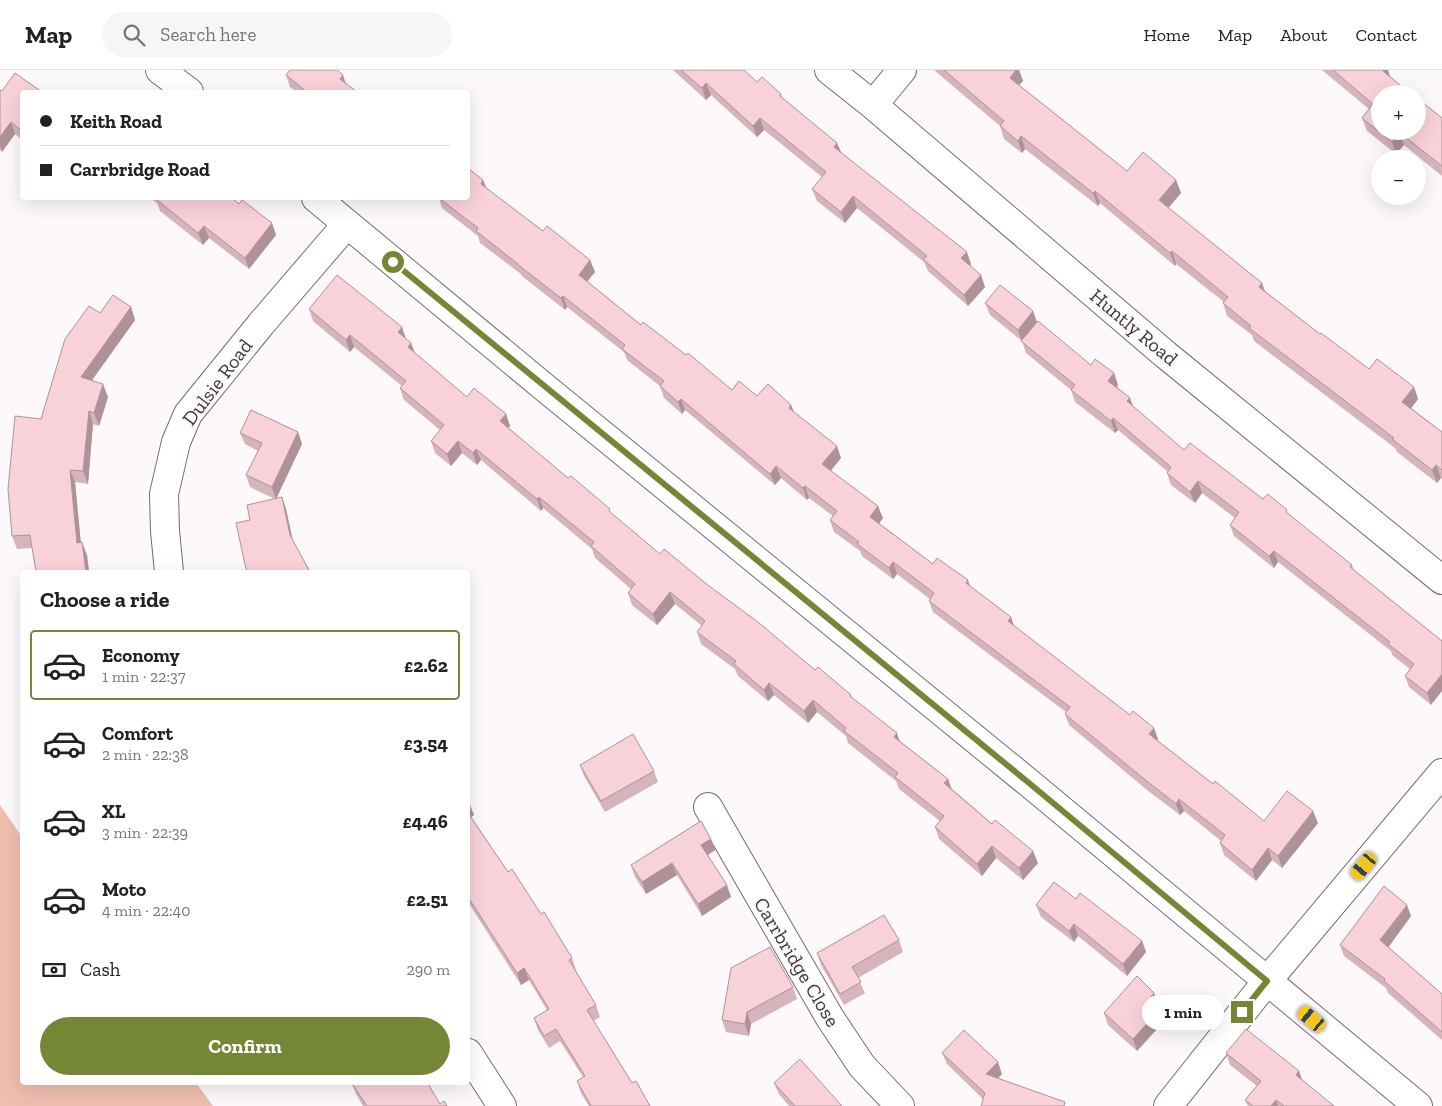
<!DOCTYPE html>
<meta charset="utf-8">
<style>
:root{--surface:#fff;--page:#f6f6f6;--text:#222;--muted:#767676;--line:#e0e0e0;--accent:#758736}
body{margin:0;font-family:"Zilla Slab",serif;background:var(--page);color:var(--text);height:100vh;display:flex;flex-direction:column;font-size:19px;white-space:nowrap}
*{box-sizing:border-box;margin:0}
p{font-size:16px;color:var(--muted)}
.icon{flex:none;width:28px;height:28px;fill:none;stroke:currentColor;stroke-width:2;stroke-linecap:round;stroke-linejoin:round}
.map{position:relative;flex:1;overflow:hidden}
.drawer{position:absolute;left:20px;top:500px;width:450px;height:515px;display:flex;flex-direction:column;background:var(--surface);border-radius:5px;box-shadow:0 5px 20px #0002}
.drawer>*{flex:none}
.guide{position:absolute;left:20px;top:20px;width:450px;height:110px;border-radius:5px;box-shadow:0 5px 20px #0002;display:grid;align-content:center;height:110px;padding:0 20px;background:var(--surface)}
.buttons{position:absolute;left:1371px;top:15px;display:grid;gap:10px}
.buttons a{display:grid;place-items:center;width:55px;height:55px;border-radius:50%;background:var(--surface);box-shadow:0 5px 20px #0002;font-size:25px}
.end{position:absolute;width:22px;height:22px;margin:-11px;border:6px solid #758736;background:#fff;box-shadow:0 0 0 2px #fff}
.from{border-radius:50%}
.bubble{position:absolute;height:35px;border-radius:18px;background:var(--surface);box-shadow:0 5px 20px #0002;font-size:16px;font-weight:700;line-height:35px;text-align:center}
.car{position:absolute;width:15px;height:30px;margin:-15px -8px;border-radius:6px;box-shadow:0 0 4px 1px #0007;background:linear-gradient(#f5c518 24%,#345 0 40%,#f5c518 0 76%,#345 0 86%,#f5c518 0)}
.guide b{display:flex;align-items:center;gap:18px;height:48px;font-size:19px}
.guide b+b{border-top:1px solid var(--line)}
.guide i{width:12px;height:12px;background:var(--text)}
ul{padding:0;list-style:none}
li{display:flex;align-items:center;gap:15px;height:70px;margin:0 10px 8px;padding:0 10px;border:2px solid transparent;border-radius:5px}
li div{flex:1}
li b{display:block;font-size:19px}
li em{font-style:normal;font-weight:700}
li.current{border-color:var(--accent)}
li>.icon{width:45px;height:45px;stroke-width:1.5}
h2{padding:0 20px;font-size:22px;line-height:60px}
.pay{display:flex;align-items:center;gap:12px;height:55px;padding:0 20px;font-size:19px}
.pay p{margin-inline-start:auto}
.action{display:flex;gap:10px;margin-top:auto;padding:10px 20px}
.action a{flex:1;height:58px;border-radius:30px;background:var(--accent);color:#fff;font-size:20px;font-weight:700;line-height:58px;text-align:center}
header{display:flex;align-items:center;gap:30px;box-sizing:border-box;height:70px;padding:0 25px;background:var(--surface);border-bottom:1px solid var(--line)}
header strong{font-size:24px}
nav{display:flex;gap:28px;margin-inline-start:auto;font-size:18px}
.search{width:350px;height:45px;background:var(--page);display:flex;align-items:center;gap:12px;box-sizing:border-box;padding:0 18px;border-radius:28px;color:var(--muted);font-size:19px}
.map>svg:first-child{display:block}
</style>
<header>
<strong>Map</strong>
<div class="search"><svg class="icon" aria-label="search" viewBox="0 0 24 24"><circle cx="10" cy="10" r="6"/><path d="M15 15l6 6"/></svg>Search here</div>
<nav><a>Home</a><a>Map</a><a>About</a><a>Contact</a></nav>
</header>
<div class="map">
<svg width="1442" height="1036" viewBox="0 0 1442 1036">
<rect width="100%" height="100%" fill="#fdf8fb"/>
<path fill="#f0beb1" d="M0,735L22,767V1012L196,1013L213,1036H0Z"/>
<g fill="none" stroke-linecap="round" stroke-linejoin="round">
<defs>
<path id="minor" d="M160,0L189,22
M829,0L873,35L1166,285L1442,510
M873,35L902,0
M316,128L544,317L1029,713L1418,1036
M169,502L165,461L164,424L176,372L188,344L261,254L347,154
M708,737L830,948L862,996L900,1036
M468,983L502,1036
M1168,1036L1267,911L1442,703"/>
</defs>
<use href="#minor" stroke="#716d70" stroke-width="30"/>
<use href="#minor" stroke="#fff" stroke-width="28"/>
</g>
<path fill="#d6b4bb" d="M673,0H744L757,12L781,24L783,29L837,73L841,82L971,194L970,195L985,217L968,236L928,201L924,192L857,138L845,153L817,131L812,119L822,107L764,60L757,67L711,25L706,30Z
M934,0H1019L1023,11L1019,15L1127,101L1176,110L1181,123L1168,138L1262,213L1265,221L1320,264L1369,299L1414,317L1418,329L1411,338L1442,362V409L1441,408L1437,413L1397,382L1395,378L1254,271L1252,265L1227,246L1223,233L1224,232L1176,194L1175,196L1100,133L1098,136L1025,79L1022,83L1004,69L1000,56Z
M1322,0H1388L1390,8L1442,48V106L1404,75L1396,84L1367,61L1362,48L1369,39Z
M286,5L347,15L357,22H297L290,17Z
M0,20L2,21L22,22V70L15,64L2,82L0,80Z
M483,110L486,118L543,161L590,190L595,202L587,211L641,255L686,285L732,320L791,335L794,342L841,388L831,401L883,448L879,453L933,494L970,517L1014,556L1158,669L1157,670L1213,714L1264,751L1318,753L1282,798L1272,790L1256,811L1224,785L1220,773L1221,771L1184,741L1180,745L1147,720L1069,655L1065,644L1066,642L933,542L929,531L930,529L897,504L893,509L862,486L860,481L834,462L830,450L833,446L809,428L807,430L781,408L775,415L685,340L682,344L664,328L660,316L627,290L624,282L567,237L565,240L522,206L521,204L480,173L478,166L442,138L439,128H438H468Z
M150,128H232L239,134L272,153L276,165L249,199L209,168L203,175L160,141L157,133Z
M985,233L1033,241L1037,252L1091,295L1114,303L1118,315L1117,317L1130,328L1133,337L1184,380L1289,445L1352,495L1354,500L1442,571L1431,635L1409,617L1405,606L1410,599L1392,585L1391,581L1278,492L1274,498L1234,466L1230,455L1235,448L1202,423L1195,433L1171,415L1167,403L1168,402L1118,360L1115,363L1075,332L1071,320L1026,283L1022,271L990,245Z
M131,237L135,250L92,310L108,327L99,356L93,354L88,414L75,412L81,473L87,485L89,502H36L32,478L17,479L12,466L41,349L100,243Z
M309,239L406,269L415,283L467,327L506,344L510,356L508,358L660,484L709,516L815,600L851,625L853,629L900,671L948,709L951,718L1038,793L1023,810L996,788L982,806L939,769L935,757L940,751L899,719L896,711L848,673L846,666L817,642L808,653L774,625L768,631L738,606L735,599L701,574L697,562L702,556L675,534L657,555L632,535L628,523L631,519L595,488L592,479L543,438L541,441L481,390L477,395L462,383L451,396L435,383L431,371L440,360L404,330L400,318L402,316L354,277L350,282L313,251Z
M298,362L302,374L276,429L282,427L286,439L293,471L310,502H247L246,499L250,450L275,429L250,417L246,405L258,381L245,374L240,363Z
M580,695L654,701L658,712L605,742L584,706Z
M468,730L474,745L471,747L508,802L541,844L572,888L576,900L575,901L596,935L600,947L593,951L632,1013L650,1036H589L581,1023L577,1011L583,1007L560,971L549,978L538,960L534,948L547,940L529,910L521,915L468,832Z
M711,769L715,780L708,785L731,827L702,846L677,805L646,824L635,807L631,795Z
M1076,829L1142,871L1146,882L1127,906L1078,866L1074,872L1041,847L1036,835Z
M1411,846L1388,877L1442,924V970L1388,923L1386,918L1344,886L1340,875Z
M899,870L903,882L858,908L865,923L844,935L821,895L817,883Z
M793,917L797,929L751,954L749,966L726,962L722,950Z
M1158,933L1162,937L1166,949L1137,981L1108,955L1104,943Z
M942,983L1002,1004L998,1008L983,1029L947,994Z
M1226,983L1299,1001L1302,1010L1334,1036H1248L1245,1030L1257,1016L1230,995Z
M351,1012L440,1034L447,1036H363L356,1024Z
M774,1013L842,1036H789L779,1024Z"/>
<path fill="#ae9298" d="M1016,0H1019L1023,11L1014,20L1010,8Z
M1384,0H1388L1391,9L1383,1Z
M343,5L347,17L340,9Z
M706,13L711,25L706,30L702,18Z
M760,48L764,60L757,67L753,56Z
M11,52L15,64L2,82L0,76V67Z
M1399,62L1404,75L1396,84L1392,72Z
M1021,66L1025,79L1022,83L1018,71Z
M837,73L842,85L834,77Z
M483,110L488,122L481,114Z
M1176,110L1181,123L1164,143L1159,130Z
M1095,121L1100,133L1098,136L1093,123Z
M853,126L857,138L845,153L841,142Z
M272,153L276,165L249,199L245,188Z
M204,156L209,168L203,175L198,163Z
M1172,181L1176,194L1175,196L1170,183Z
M967,182L971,194L966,200L961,188Z
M590,190L595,202L583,217L579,205Z
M981,205L985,217L968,236L964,225Z
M1262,213L1266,226L1259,217Z
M563,226L567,237L565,240L561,228Z
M131,237L135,250L85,320L81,307Z
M1033,241L1037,253L1022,272L1018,260Z
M402,257L406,269L398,262Z
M350,265L354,277L350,282L346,270Z
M411,273L416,285L408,277Z
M1114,303L1118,315L1112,322L1108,311Z
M103,314L108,327L99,356L94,343Z
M1414,317L1418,329L1407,344L1402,332Z
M1130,328L1134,339L1127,331Z
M681,329L685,340L682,344L678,332Z
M791,335L796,347L789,338Z
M89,341L93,354L88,414L83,401Z
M506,344L510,356L504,363L500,351Z
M1113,348L1118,360L1115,363L1111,351Z
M298,362L302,374L276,429L272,417Z
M458,371L462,383L451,396L447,384Z
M837,376L841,388L826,406L822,394Z
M476,379L481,390L477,395L473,383Z
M1436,395L1441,408L1437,413L1432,400Z
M776,396L781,408L775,415L770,404Z
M70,400L75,412L82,486L77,473Z
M1198,411L1202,423L1195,433L1190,422Z
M805,416L809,428L807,430L803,418Z
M282,427L286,439L294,477L290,465Z
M539,427L543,438L541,441L537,429Z
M878,436L883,448L875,459L870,447Z
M82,472L87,485L89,502H86Z
M1274,481L1278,492L1274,498L1269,486Z
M893,492L897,504L893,509L889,498Z
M968,510L972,522L966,513Z
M670,522L675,534L657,555L653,544Z
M1011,547L1015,559L1008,551Z
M1442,604V621L1431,635L1427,623Z
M769,613L774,625L768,631L764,620Z
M813,630L817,642L808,653L804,641Z
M1154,658L1158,669L1153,675L1149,664Z
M897,663L901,675L894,667Z
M948,709L952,720L944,713Z
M1179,729L1184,741L1180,745L1176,734Z
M469,733L474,745L468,749V735Z
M1313,741L1318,753L1282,798L1278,786Z
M711,769L715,780L706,786L701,775Z
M992,776L996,788L982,806L977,794Z
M1268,778L1272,790L1256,811L1252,800Z
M1033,781L1038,793L1023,810L1019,798Z
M672,793L677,805L646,824L642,812Z
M727,815L731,827L702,846L698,834Z
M1407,835L1411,846L1385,882L1380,870Z
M1074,854L1078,866L1074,872L1069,861Z
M1142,871L1146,882L1127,906L1123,894Z
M524,898L529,910L521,915L517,903Z
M1154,923L1159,934L1151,927Z
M1162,937L1166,949L1137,981L1133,969Z
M747,942L751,954L749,966L745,954Z
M998,992L1002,1004L991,1016L986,1004Z
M1299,1001L1303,1013L1296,1005Z
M1276,1030L1278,1036H1271Z"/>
<path fill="#f9d1d9" stroke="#ae9298" d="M290,0H337L343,5L340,9L357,22H307L286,5Z
M681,0H744L757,12L762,7L781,24L780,26L837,73L834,77L967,182L961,188L981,205L964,225L923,189L927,186L853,126L841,142L812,119L826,102L760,48L753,56L706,13L702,18Z
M944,0H1016L1010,8L1127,101L1143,82L1176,110L1159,130L1262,213L1259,217L1320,264L1321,263L1369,299L1377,289L1414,317L1402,332L1442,362V400L1436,395L1432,400L1392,369L1394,368L1249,258L1251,256L1223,233L1228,227L1172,181L1170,183L1095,121L1093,123L1021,66L1018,71L1000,56L1004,51Z
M1333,0H1384L1383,1L1411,24H1380V61H1418V29L1442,48V96L1399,62L1392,72L1362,48L1373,34Z
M15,3L42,22H22V61L11,52L0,67V20L2,21Z
M468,98L483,110L481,114L543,161L547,156L590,190L579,205L641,255L643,252L686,285L688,283L732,320L739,311L757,326L768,314L791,335L789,338L837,376L822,394L878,436L870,447L933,494L937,488L968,510L966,513L1011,547L1008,551L1130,645L1133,641L1154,658L1149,664L1213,714L1215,711L1264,751L1287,721L1313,741L1278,786L1268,778L1252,800L1220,773L1225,765L1179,729L1176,734L1143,708L1065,644L1070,637L929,531L934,523L893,492L889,498L857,474L859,472L830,450L837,441L805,416L803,418L776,396L770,404L681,329L678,332L660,316L664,311L622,279L625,275L563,226L561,228L517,194H518L476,161L478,158L439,128H468Z
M157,128H232L239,134L242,130L272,153L245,188L204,156L198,163L156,129Z
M337,205L402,257L398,262L411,273L408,277L467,327L474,318L506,344L500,351L568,408L571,406L610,439L609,441L660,484L664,479L709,516L758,552L815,600L818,597L851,625L850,626L897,663L894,667L948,709L944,713L992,754L995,750L1033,781L1019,798L992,776L977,794L935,757L944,746L895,707L898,703L844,661L846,658L813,630L804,641L769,613L764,620L734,594L736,591L697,562L705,551L670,522L653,544L628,523L635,514L591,476L594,472L539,427L537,429L476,379L473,383L458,371L447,384L431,371L444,355L400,318L406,311L350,265L346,270L309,239Z
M1000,215L1033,241L1018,260L985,233Z
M113,225L131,237L81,307L103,314L94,343L89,341L83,401L70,400L77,473L82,472L86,502H36L30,465L12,466L8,419L15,346L41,349L65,269L89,236L100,243Z
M1038,251L1091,295L1095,289L1114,303L1108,311L1130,328L1127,331L1184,380L1190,373L1263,429L1268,424L1287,440L1286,442L1352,495L1350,497L1442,571V604L1427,623L1405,606L1414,594L1388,574L1390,572L1274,481L1269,486L1230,455L1239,442L1198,411L1190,422L1167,403L1171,397L1113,348L1111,351L1071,320L1075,315L1021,271Z
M251,340L298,362L272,417L246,405L262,373L240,363Z
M282,427L290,465L310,502H248L246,499L236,453L250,450L247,435Z
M633,664L654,701L601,731L580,695Z
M468,743L508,802L512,799L541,844L544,842L572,888L569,890L596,935L587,940L632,1013L636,1011L650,1036H591L577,1011L585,1006L556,959L544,966L534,948L549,939L524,898L517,903L468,827Z
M701,751L711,769L701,775L727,815L698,834L672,793L642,812L631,795Z
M1054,812L1076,829L1080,823L1142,871L1123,894L1074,854L1069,861L1036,835Z
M1384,816L1407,835L1380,870L1442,924V962L1384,911L1385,909L1340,875Z
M884,845L899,870L852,897L861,912L840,924L817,883Z
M770,877L793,917L747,942L745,954L722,950L731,898Z
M1137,906L1154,923L1151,927L1162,937L1133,969L1104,943Z
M1246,959L1299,1001L1296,1005L1334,1036H1284L1276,1030L1271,1036H1253L1245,1030L1261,1011L1226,983Z
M964,960L998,992L986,1004L1065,1032L1064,1036H981L985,1023L942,983Z
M800,989L842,1036H795L774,1013Z
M351,1012H427L440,1034L444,1031L447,1036H367Z"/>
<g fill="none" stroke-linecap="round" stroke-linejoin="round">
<path stroke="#758736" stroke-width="6" d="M393,192L1029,713L1267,911L1242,942"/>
</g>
<g text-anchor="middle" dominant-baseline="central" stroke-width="4.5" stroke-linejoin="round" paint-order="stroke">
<g font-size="20" fill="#3b393a" stroke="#fdf8fb">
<text transform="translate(1134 257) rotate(40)">Huntly Road</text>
<text transform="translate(217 312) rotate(-53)">Dulsie Road</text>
<text transform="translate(797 892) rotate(59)">Carrbridge Close</text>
</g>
</g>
</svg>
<div class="buttons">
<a>+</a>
<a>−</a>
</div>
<i class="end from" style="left:393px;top:192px"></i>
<i class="end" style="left:1242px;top:942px"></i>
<div class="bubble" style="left:1142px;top:925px;width:82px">1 min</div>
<i class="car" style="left:1364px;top:796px;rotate:220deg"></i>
<i class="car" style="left:1312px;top:949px;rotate:310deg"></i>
<div class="guide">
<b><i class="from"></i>Keith Road</b>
<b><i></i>Carrbridge Road</b>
</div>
<section class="drawer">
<h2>Choose a ride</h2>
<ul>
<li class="current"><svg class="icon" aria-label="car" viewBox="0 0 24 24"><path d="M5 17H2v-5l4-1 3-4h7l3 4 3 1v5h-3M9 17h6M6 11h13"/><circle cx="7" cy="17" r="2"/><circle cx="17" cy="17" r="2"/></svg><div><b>Economy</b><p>1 min · 22:37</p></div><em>£2.62</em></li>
<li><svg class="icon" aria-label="car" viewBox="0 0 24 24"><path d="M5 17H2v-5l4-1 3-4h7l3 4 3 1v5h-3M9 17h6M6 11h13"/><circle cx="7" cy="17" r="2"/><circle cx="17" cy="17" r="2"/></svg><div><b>Comfort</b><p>2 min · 22:38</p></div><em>£3.54</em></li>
<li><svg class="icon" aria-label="car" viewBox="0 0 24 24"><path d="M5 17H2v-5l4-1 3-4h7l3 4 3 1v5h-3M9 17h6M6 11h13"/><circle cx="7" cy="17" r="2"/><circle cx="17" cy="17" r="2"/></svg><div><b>XL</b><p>3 min · 22:39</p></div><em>£4.46</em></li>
<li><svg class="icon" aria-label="car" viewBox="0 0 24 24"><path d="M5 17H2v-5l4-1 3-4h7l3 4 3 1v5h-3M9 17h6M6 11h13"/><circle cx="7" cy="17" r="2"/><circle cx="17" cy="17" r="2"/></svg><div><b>Moto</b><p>4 min · 22:40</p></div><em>£2.51</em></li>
</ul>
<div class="pay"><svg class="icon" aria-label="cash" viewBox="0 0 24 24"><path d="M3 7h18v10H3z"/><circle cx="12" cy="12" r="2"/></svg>Cash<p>290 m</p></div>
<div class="action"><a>Confirm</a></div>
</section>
</div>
